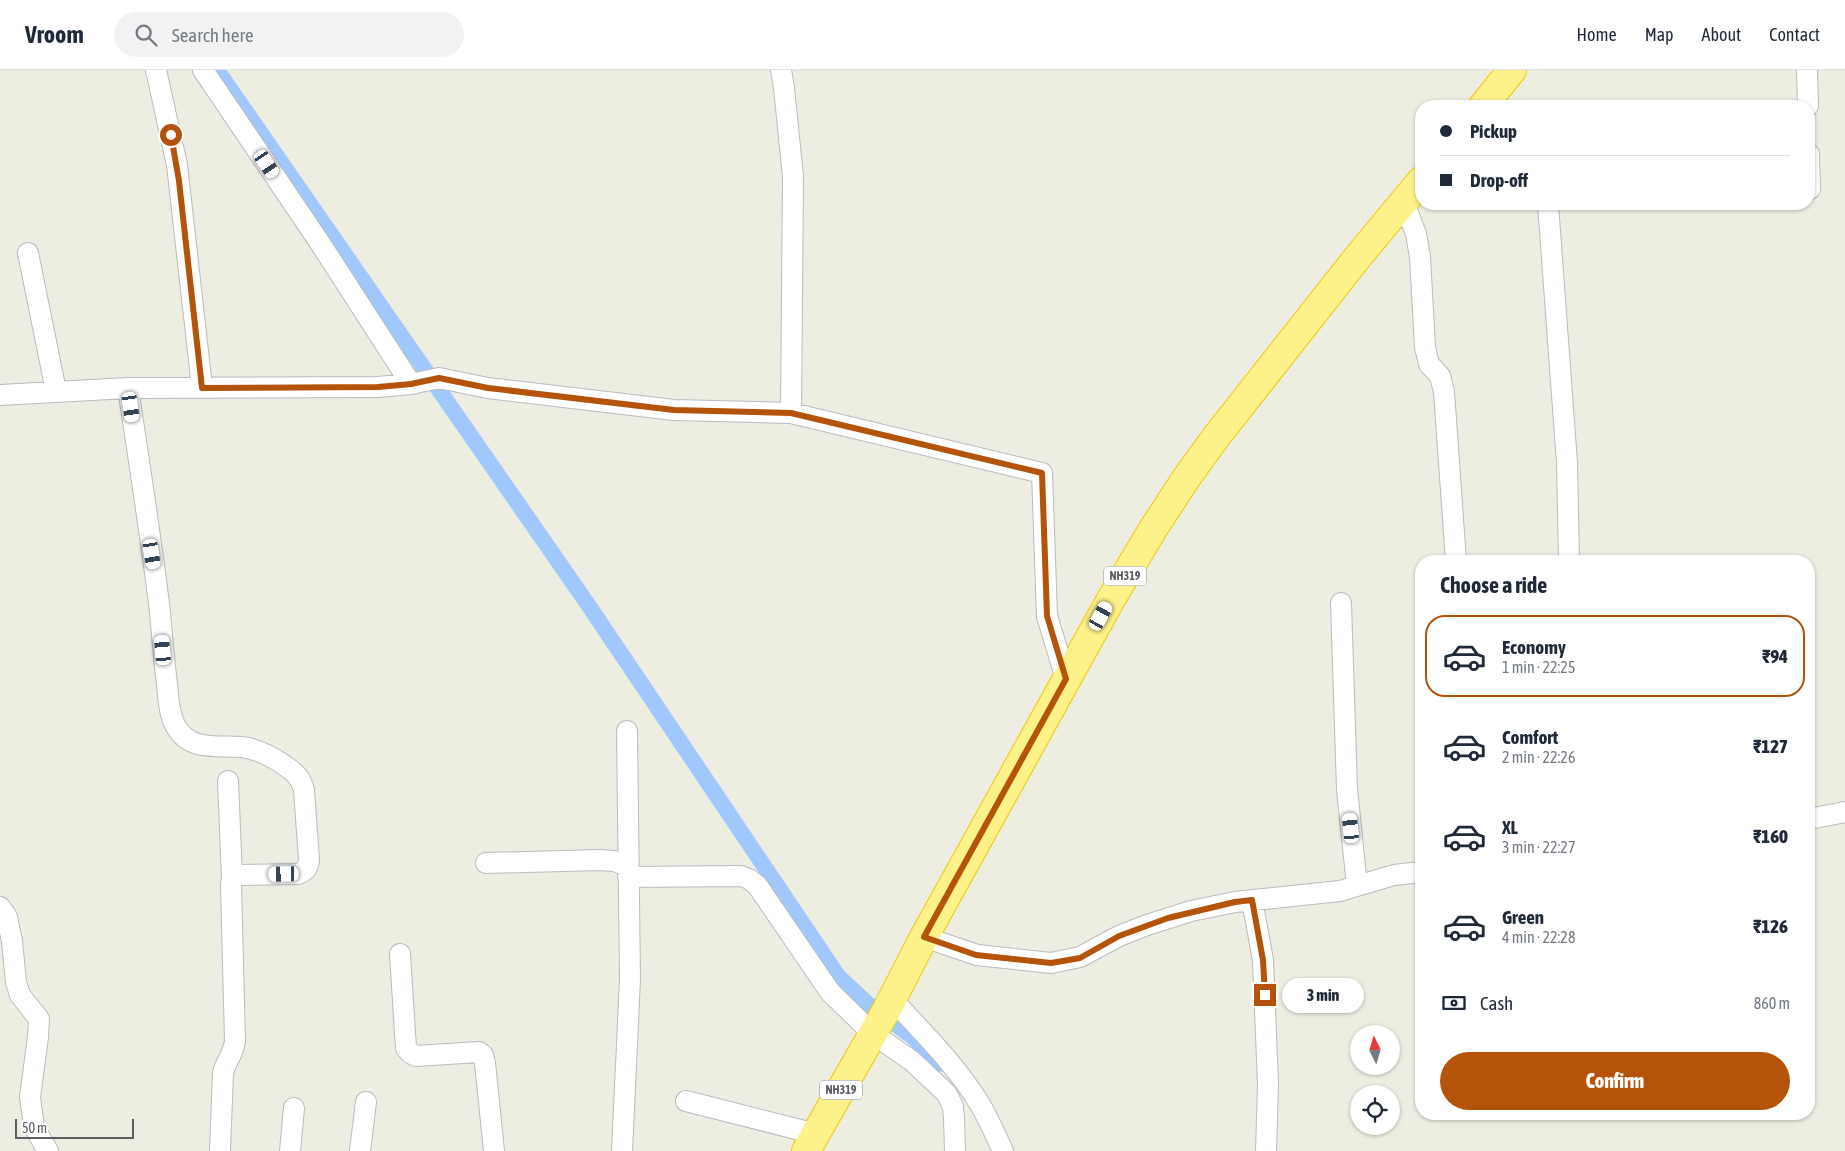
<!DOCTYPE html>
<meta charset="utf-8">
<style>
:root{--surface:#fff;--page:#f2f2f3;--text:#1f2937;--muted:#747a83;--line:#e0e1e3;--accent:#b45309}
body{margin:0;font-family:"Asap Condensed",sans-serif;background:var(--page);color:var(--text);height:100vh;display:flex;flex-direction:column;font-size:19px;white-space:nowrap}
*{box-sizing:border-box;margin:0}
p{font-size:16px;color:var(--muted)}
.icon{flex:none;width:28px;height:28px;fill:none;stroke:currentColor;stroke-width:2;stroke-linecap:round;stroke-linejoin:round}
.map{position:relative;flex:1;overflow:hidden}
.drawer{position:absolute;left:1415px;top:485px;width:400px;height:565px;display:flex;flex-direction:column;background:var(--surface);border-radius:20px;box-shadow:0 1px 4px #0004}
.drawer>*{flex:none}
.hud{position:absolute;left:1415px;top:30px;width:400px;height:110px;border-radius:20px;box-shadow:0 1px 4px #0004;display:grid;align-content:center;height:110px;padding:0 25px;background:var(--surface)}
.needle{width:32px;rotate:355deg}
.tools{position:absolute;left:1350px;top:955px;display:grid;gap:10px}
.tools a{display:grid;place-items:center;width:50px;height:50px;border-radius:50%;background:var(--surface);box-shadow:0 1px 4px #0004;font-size:25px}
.scale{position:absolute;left:15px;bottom:12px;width:119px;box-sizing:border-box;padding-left:5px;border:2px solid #5a5d63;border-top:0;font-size:14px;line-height:18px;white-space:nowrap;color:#5a5d63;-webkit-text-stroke:4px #fff;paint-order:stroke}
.end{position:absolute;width:22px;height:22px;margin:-11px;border:6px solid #b45309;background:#fff;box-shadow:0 0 0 2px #fff}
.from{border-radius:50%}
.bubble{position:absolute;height:35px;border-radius:18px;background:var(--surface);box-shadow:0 1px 4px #0004;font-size:16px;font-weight:800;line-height:35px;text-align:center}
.car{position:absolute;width:15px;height:30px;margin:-15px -8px;border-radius:6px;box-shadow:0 0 4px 1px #0007;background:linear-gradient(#fff 24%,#345 0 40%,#fff 0 76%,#345 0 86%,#fff 0)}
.hud b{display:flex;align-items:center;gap:18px;height:48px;font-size:19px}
.hud b+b{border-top:1px solid var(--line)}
.hud i{width:12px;height:12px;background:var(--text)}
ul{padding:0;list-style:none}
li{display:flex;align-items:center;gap:15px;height:82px;margin:0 10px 8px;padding:0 15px;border:2px solid transparent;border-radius:20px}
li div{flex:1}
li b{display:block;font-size:19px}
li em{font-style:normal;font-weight:800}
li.current{border-color:var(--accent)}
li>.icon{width:45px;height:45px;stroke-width:1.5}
h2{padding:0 25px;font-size:22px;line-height:60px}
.pay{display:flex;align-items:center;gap:12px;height:55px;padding:0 25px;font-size:19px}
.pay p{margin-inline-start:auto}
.primary-button{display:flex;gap:10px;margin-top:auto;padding:10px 25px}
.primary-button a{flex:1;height:58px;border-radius:30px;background:var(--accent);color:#fff;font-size:20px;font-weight:800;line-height:58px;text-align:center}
header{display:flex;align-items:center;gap:30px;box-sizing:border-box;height:70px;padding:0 25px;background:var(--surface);border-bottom:1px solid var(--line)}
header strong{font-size:24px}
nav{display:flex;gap:28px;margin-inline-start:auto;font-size:18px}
.search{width:350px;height:45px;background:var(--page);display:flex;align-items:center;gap:12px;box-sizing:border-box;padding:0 18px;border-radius:28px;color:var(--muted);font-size:19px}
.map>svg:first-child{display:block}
</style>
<header>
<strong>Vroom</strong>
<div class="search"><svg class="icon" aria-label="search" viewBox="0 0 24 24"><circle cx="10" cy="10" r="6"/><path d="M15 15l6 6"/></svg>Search here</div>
<nav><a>Home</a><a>Map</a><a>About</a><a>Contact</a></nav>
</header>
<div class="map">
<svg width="1845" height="1081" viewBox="0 0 1845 1081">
<rect width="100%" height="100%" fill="#edede2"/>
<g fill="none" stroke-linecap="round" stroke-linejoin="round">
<path stroke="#a0c8ff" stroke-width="16" d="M217,0L589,536L838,906L868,934L913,967L939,994"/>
<defs>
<path id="minor" d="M156,0L177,95L202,317
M203,0L320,173L411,314
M781,0L784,18L793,107L791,343
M1807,0L1808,36
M1809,84L1810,119
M1404,132L1416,164L1420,187L1425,277L1429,294L1440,306L1444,322L1456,491
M1548,134L1567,393L1569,491
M28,183L56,321
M128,318C139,392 151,467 160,542C162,566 164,590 167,614C168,627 169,643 175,655C189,682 217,675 242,677C257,679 271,686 284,695C294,702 301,707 304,720L309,790C308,798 306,801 298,804L236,805L232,808L231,815L235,971C233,986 226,990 223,1003L220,1081
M0,325L128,318L378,317L411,314L439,308L488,318L674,340L791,343L1042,403L1047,546L1066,609
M1341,533L1347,719L1357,816
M228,711L232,808
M1809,749L1845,742
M486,793L600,790L614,791L628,796
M628,807L741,806L749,809L757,815L830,922L873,964L912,991L947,1024L953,1037L954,1048L955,1081
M1252,830L1263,890L1268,1014L1266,1081
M0,837L7,847L12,871L16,912L20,925L39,949L38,967L30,1027L34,1057L48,1081
M924,867L977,885L1051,893L1080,887L1119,866L1147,855L1191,841L1235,832L1340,821L1394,805L1421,802
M400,884L406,978L410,983L416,986L479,982L483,985L485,993L494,1081
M892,929C923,963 957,996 981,1036C989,1050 996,1066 1003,1081
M686,1031L816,1064
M290,1081L294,1038
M360,1081L366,1032
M622,1081L630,909L627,661"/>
<path id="highway" d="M1483,36L1512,0
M806,1081L887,939L924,867L1110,531L1153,459L1187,407L1216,367L1357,188L1421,111"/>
</defs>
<use href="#minor" stroke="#babbc1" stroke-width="22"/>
<use href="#highway" stroke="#efc800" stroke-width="30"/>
<use href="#minor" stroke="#fff" stroke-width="20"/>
<use href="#highway" stroke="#fdf189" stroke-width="28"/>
</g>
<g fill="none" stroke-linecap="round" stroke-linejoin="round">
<path stroke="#b45309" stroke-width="6" d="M171,65L179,111L202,318L378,317L411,314L439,308L488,318L674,340L791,343L1042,403L1047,546L1066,609L924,867L976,885L1051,893L1080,888L1119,866L1168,848L1235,832L1252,830L1263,890L1265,925"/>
</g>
<g text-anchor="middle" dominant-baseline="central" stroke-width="4" stroke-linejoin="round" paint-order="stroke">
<g fill="#fff" stroke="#8c8e92" stroke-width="1">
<rect x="1104" y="496.5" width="42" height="19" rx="4"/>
<rect x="820" y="1010.5" width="42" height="19" rx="4"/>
</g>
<g font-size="12" font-weight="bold" fill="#5a5d63">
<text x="1125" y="506">NH319</text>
<text x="841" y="1020">NH319</text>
</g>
</g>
</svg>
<div class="tools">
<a><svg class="needle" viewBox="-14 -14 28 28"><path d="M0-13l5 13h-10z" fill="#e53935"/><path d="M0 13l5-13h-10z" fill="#747a83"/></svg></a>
<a><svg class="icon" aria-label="locate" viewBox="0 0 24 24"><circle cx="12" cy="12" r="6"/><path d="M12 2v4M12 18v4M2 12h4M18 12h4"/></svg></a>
</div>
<div class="scale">50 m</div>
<i class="end from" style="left:171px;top:65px"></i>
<i class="end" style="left:1265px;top:925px"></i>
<div class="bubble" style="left:1282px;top:908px;width:82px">3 min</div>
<i class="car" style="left:267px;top:94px;rotate:146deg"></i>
<i class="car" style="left:131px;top:337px;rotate:172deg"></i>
<i class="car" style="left:152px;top:484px;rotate:171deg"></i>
<i class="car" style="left:1101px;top:546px;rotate:29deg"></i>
<i class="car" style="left:163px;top:580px;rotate:355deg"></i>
<i class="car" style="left:1351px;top:758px;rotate:354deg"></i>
<i class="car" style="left:284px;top:804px;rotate:269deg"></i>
<div class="hud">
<b><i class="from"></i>Pickup</b>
<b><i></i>Drop-off</b>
</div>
<section class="drawer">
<h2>Choose a ride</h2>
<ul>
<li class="current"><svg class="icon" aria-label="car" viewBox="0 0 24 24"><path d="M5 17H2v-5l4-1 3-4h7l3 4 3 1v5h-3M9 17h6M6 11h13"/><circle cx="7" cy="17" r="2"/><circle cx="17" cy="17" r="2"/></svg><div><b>Economy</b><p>1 min · 22:25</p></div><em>₹94</em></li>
<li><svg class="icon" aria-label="car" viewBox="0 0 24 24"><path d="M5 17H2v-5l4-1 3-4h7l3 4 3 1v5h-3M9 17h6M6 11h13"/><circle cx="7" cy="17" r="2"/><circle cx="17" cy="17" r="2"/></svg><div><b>Comfort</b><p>2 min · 22:26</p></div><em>₹127</em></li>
<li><svg class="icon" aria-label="car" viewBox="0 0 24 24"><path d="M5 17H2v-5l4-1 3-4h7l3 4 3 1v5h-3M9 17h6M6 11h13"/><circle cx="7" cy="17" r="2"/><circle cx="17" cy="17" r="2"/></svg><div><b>XL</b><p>3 min · 22:27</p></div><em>₹160</em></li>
<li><svg class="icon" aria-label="car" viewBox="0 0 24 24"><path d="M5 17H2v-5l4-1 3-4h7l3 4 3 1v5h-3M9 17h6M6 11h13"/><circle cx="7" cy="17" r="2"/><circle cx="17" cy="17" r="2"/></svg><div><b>Green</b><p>4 min · 22:28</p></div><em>₹126</em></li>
</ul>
<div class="pay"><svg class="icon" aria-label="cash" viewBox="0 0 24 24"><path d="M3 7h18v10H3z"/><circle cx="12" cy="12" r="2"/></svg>Cash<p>860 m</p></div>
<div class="primary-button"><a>Confirm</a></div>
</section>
</div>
